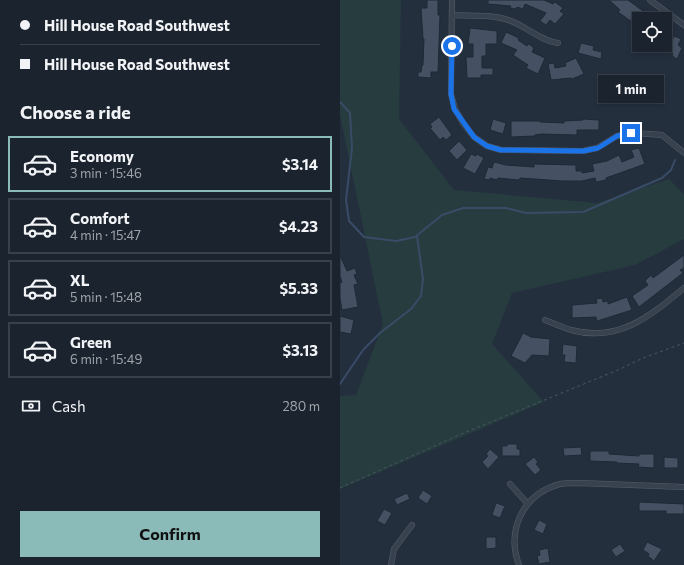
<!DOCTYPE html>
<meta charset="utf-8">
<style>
:root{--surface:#1b232e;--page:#242b36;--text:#f1f3f6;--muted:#a0a4aa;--line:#39404a;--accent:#8bbbb9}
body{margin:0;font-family:Commissioner,sans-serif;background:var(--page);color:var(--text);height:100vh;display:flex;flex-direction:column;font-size:15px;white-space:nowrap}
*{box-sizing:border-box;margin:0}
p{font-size:13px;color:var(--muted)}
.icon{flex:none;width:22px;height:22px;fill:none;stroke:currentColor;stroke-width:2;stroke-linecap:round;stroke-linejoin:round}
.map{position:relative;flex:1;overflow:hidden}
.panel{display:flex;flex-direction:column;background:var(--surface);width:340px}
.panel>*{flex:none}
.top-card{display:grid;align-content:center;height:88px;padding:0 20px;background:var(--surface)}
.buttons{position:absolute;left:292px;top:12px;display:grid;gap:8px}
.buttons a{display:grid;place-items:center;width:40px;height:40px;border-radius:0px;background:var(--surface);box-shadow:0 2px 6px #0003,0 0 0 1px var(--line);font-size:20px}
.end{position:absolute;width:18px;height:18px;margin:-9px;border:5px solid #1a73e8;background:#fff;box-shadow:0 0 0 2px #fff}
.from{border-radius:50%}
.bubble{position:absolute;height:28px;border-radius:0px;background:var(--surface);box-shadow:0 2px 6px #0003,0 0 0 1px var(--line);font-size:13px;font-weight:700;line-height:28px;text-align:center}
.top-card b{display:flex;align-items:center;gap:14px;height:38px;font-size:15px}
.top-card b+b{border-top:1px solid var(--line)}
.top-card i{width:10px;height:10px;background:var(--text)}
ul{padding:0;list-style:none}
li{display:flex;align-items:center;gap:12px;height:56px;margin:0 8px 6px;padding:0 12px;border:2px solid var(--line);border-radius:0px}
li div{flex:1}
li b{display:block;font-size:15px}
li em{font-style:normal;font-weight:700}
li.selected{border-color:var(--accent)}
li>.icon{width:36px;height:36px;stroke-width:1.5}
h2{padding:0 20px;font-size:18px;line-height:48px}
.pay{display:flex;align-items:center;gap:10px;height:44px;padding:0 20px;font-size:15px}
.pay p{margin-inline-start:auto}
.button{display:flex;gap:8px;margin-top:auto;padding:8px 20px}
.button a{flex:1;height:46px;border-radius:0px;background:var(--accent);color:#111;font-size:16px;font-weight:700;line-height:46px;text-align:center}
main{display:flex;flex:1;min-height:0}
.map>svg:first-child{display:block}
</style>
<main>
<section class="panel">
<div class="top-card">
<b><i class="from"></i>Hill House Road Southwest</b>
<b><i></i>Hill House Road Southwest</b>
</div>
<h2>Choose a ride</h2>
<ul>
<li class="selected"><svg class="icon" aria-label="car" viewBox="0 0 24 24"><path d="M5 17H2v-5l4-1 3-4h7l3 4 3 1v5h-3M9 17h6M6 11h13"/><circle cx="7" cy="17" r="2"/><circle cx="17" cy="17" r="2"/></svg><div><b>Economy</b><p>3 min · 15:46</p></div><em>$3.14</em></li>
<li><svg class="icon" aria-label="car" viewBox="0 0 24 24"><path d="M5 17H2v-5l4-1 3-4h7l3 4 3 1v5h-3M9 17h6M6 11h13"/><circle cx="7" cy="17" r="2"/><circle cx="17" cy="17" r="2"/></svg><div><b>Comfort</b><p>4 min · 15:47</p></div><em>$4.23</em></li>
<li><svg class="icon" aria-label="car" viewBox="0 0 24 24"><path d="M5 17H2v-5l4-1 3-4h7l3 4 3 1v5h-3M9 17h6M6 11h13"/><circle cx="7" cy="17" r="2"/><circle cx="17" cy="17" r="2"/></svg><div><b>XL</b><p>5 min · 15:48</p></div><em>$5.33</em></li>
<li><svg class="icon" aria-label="car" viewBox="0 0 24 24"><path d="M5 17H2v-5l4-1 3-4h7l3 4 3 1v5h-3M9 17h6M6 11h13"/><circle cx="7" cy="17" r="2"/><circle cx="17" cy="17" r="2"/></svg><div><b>Green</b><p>6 min · 15:49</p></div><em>$3.13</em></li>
</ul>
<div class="pay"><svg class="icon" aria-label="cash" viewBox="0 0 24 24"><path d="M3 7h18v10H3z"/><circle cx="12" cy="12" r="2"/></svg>Cash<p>280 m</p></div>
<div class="button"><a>Confirm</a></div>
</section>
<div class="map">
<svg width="344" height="565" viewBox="0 0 344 565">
<rect width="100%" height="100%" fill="#242f3e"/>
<path fill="#263c3f" d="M0,0H61L59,119L114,190L257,203L329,179L344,194V239L295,265L172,293L152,344L204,402L0,489V396L16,395L43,324L0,115Z"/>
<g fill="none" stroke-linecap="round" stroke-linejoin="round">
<path stroke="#394c67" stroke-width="2" d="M0,102L10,113L12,148L6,200L9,221L24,237L56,241L75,237L102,215L123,208H166L186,213L243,212L322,178L331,170L335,160
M0,384L23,350L40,333L71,309L81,296L83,279L77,236"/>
</g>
<path fill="#455162" stroke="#1f2835" d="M87,0H98V15H100L98,72H91V78L78,77V72H81L82,65H83L84,39H83L81,8H87Z
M148,0H204L213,4L215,2L223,8L220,11L224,14L215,24L210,20L206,25L200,21L206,13L185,4L183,9L177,7L176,9L170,8L171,6L148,4Z
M269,0H288L314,19H299V27L278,12L280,10Z
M130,28L157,31V44H146V56H142V68H153V75H141V78H127L126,57H133V44H128Z
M166,32L179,38L178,40L187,46L189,44L194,48L192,52L205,58L198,74L186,68L188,65L173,55L177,50L161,43Z
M334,36L341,39L338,45L342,48L337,59L332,56L333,54L327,51Z
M241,43L254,46L253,50L262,52L261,59L238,53Z
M236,58L244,74L232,79L231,78L211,80L208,64L214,63L215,68L226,66L225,63Z
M99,117L112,135L106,140L103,137L100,140L90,128L92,127L90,124Z
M153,119L166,123L163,134L150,130Z
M243,119L259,120V130H237V135L201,134L195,135V136L171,137V121H200V122L224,123V121L243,120Z
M119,141L127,150L117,160L109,151Z
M299,148L305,164L266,178V180L256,182L255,178L242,181H223L180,178L179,180L158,178L157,180L150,178V180L144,179L148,167L152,168L154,162L166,165L194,167V164L236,165V171H242V173L254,171L252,164L267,161L279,155L282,162L294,157L291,150Z
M131,154L136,156L137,154L144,158L135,174L123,168Z
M0,255L7,271L15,268L17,274L14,275L18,284L14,285L18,307L2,310L0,298V283L2,282L0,276Z
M344,255V268L340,270L343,273L299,307L292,296L308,285L305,281L311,275L313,278Z
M287,297L292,310L257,321L256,317L232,318V305L257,303L256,299L262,298L263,302L268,301V304Z
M0,316L14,320L11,334L0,332Z
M183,333L191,337L210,339L209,356L192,355L185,363L171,356Z
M223,344L237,346L236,363L224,362L225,355H222Z
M167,444H177V449H180V456H162V446H167Z
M241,447L242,455L224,456L223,448Z
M150,449L159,457L148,469L142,462L148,456L146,454Z
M250,451H269V454L299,456V454H314V468L298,467L299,464L277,463V462L250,461Z
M194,457L198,462L196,464L201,470L195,475L185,464Z
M324,457L338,458V468H324Z
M83,490L92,496L87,504L78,498Z
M67,493L70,499L57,505L54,499Z
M299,502L344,504V514H326V511H299Z
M156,503L165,506L160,518L152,515Z
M44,509L52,513L45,525L37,521Z
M199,520L207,524L203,534L194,530Z
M146,537H156V548L146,549Z
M307,542L322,549L314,561L308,556L309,554L303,550Z
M280,544L285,551L276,557L271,550Z
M208,548L210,562L199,564L197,556L200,555L199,550Z"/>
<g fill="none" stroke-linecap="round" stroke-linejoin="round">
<defs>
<path id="street" d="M112,0L111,94L115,109L123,123L134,137L147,146L161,150L243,151L257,148L277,136L291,133L309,134L322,135L344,153
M310,0L344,25
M112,15C131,16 153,14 171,21C187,27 201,41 218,43
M205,320C213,323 222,327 231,330C279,343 310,316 344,288
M170,484L188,504
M51,565L54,549L72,525
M179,565C166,530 183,494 220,484C226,483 233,483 239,483L344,487"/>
</defs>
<use href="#street" stroke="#565f6c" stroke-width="6"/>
<path stroke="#44595c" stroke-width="1" stroke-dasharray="3 3" stroke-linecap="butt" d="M0,488L119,435L278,370L303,358L344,343"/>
<use href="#street" stroke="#38414e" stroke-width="5"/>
</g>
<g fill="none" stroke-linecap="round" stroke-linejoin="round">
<path stroke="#1a73e8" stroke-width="5" d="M112,46L111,94L114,109L134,137L147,146L161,150L243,151L258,148L277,136L291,133"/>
</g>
</svg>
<div class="buttons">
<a><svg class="icon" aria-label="locate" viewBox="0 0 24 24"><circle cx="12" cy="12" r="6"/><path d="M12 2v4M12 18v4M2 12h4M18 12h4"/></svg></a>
</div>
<i class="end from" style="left:112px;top:46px"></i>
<i class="end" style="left:291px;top:133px"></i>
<div class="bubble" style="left:258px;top:75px;width:66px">1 min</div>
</div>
</main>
